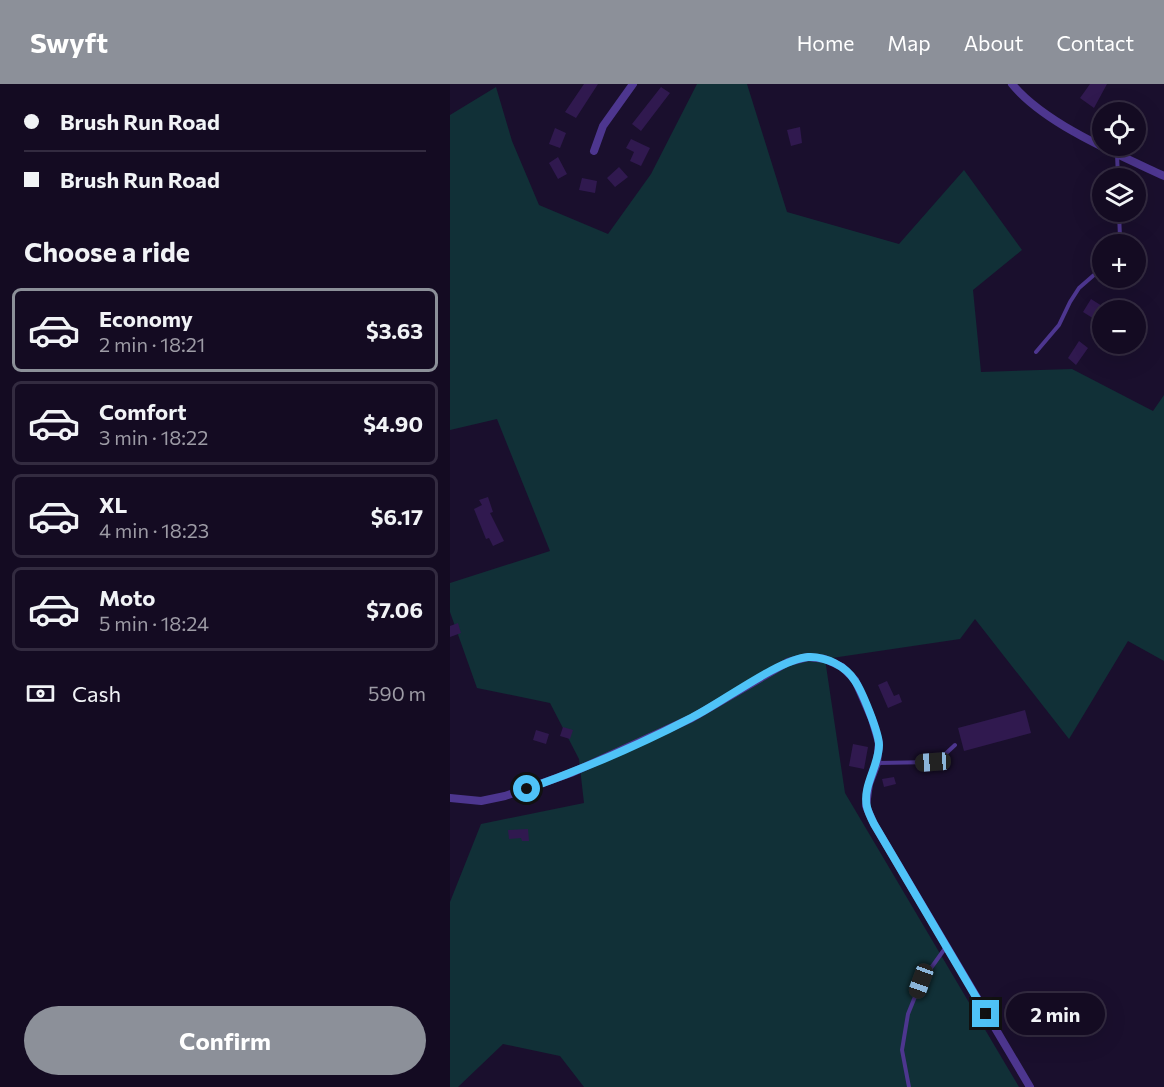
<!DOCTYPE html>
<meta charset="utf-8">
<style>
:root{--surface:#140b22;--page:#21192f;--text:#f1f3f6;--muted:#9d9ba5;--line:#332b40;--accent:#8c9099}
body{margin:0;font-family:Commissioner,sans-serif;background:var(--page);color:var(--text);height:100vh;display:flex;flex-direction:column;font-size:22px;white-space:nowrap}
*{box-sizing:border-box;margin:0}
p{font-size:20px;color:var(--muted)}
.icon{flex:none;width:33px;height:33px;fill:none;stroke:currentColor;stroke-width:2;stroke-linecap:round;stroke-linejoin:round}
.map{position:relative;flex:1;overflow:hidden}
.sheet{display:flex;flex-direction:column;background:var(--surface);width:450px}
.sheet>*{flex:none}
.guide{display:grid;align-content:center;height:132px;padding:0 24px;background:var(--surface)}
.controls{position:absolute;left:642px;top:18px;display:grid;gap:12px}
.controls a{display:grid;place-items:center;width:54px;height:54px;border-radius:50%;background:var(--surface);box-shadow:0 6px 24px #0002,0 0 0 2px var(--line);font-size:30px}
.end{position:absolute;width:27px;height:27px;margin:-14px;border:8px solid #4fc3f7;background:#111;box-shadow:0 0 0 3px #111}
.from{border-radius:50%}
.bubble{position:absolute;height:42px;border-radius:21px;background:var(--surface);box-shadow:0 6px 24px #0002,0 0 0 2px var(--line);font-size:20px;font-weight:700;line-height:42px;text-align:center}
.car{position:absolute;width:18px;height:36px;margin:-18px -9px;border-radius:8px;box-shadow:0 0 4px 2px #0007;background:linear-gradient(#222 24%,#8ab4d8 0 40%,#222 0 76%,#8ab4d8 0 86%,#222 0)}
.guide b{display:flex;align-items:center;gap:21px;height:57px;font-size:22px}
.guide b+b{border-top:2px solid var(--line)}
.guide i{width:15px;height:15px;background:var(--text)}
ul{padding:0;list-style:none}
li{display:flex;align-items:center;gap:18px;height:84px;margin:0 12px 9px;padding:0 12px;border:3px solid var(--line);border-radius:9px}
li div{flex:1}
li b{display:block;font-size:22px}
li em{font-style:normal;font-weight:700}
li.on{border-color:var(--accent)}
li>.icon{width:54px;height:54px;stroke-width:1.5}
h2{padding:0 24px;font-size:27px;line-height:72px}
.pay{display:flex;align-items:center;gap:15px;height:66px;padding:0 24px;font-size:22px}
.pay p{margin-inline-start:auto}
.cta{display:flex;gap:12px;margin-top:auto;padding:12px 24px}
.cta a{flex:1;height:69px;border-radius:36px;background:var(--accent);color:#fff;font-size:24px;font-weight:700;line-height:69px;text-align:center}
header{display:flex;align-items:center;gap:36px;box-sizing:border-box;height:84px;padding:0 30px;background:var(--accent);color:#fff}
header strong{font-size:28px}
nav{display:flex;gap:33px;margin-inline-start:auto;font-size:21px}
main{display:flex;flex:1;min-height:0}
.map>svg:first-child{display:block}
</style>
<header>
<strong>Swyft</strong>
<nav><a>Home</a><a>Map</a><a>About</a><a>Contact</a></nav>
</header>
<main>
<section class="sheet">
<div class="guide">
<b><i class="from"></i>Brush Run Road</b>
<b><i></i>Brush Run Road</b>
</div>
<h2>Choose a ride</h2>
<ul>
<li class="on"><svg class="icon" aria-label="car" viewBox="0 0 24 24"><path d="M5 17H2v-5l4-1 3-4h7l3 4 3 1v5h-3M9 17h6M6 11h13"/><circle cx="7" cy="17" r="2"/><circle cx="17" cy="17" r="2"/></svg><div><b>Economy</b><p>2 min · 18:21</p></div><em>$3.63</em></li>
<li><svg class="icon" aria-label="car" viewBox="0 0 24 24"><path d="M5 17H2v-5l4-1 3-4h7l3 4 3 1v5h-3M9 17h6M6 11h13"/><circle cx="7" cy="17" r="2"/><circle cx="17" cy="17" r="2"/></svg><div><b>Comfort</b><p>3 min · 18:22</p></div><em>$4.90</em></li>
<li><svg class="icon" aria-label="car" viewBox="0 0 24 24"><path d="M5 17H2v-5l4-1 3-4h7l3 4 3 1v5h-3M9 17h6M6 11h13"/><circle cx="7" cy="17" r="2"/><circle cx="17" cy="17" r="2"/></svg><div><b>XL</b><p>4 min · 18:23</p></div><em>$6.17</em></li>
<li><svg class="icon" aria-label="car" viewBox="0 0 24 24"><path d="M5 17H2v-5l4-1 3-4h7l3 4 3 1v5h-3M9 17h6M6 11h13"/><circle cx="7" cy="17" r="2"/><circle cx="17" cy="17" r="2"/></svg><div><b>Moto</b><p>5 min · 18:24</p></div><em>$7.06</em></li>
</ul>
<div class="pay"><svg class="icon" aria-label="cash" viewBox="0 0 24 24"><path d="M3 7h18v10H3z"/><circle cx="12" cy="12" r="2"/></svg>Cash<p>590 m</p></div>
<div class="cta"><a>Confirm</a></div>
</section>
<div class="map">
<svg width="714" height="1003" viewBox="0 0 714 1003">
<rect width="100%" height="100%" fill="#1a0f2d"/>
<path fill="#113037" d="M247,0H297L337,128L449,160L514,86L572,166L523,206L531,288L622,285L703,327L714,311V577L678,557L619,655L525,535L510,555L375,575L395,709L569,1003H134L110,972L53,960L8,1003H0V818L31,740L134,719L129,675L100,619L27,604L0,528V499L100,467L47,335L0,346V31L46,3L62,57L89,121L158,150L201,90Z"/>
<path fill="#30194f" d="M134,0H148L126,34L115,28Z
M640,0H657L644,24L630,14Z
M211,3L220,9L191,47L182,40Z
M350,43L352,59L341,62L337,46Z
M105,44L116,49L110,64L99,60Z
M181,55L200,64L191,82L180,77L184,68L176,64Z
M108,73L117,90L108,95L99,79Z
M169,83L178,93L165,103L157,94Z
M132,94L147,97L145,109L129,106Z
M641,215L652,222V232L649,238L633,228Z
M629,257L638,264L626,281L618,274Z
M38,413L43,428L40,429L54,457L43,462L39,454L36,455L24,425L32,421L29,416Z
M8,539L11,549L0,553V542Z
M437,597L444,612L449,610L452,618L438,624L428,601Z
M575,626L581,649L514,667L508,644Z
M113,643L123,646L120,655L110,652Z
M86,646L99,650L96,660L83,656Z
M403,660L418,663L414,685L399,682Z
M444,693L446,700L434,703L432,695Z
M78,745L79,757H72L71,754L59,755L58,746Z"/>
<g fill="none" stroke-linecap="round" stroke-linejoin="round">
<path stroke="#4d368f" stroke-width="4" d="M667,70L668,94
M668,160L670,154L669,128
M586,268L609,241L620,218L629,204L652,184
M428,679L483,678L491,674L505,661
M459,1003L452,966L458,930L471,898L496,863"/>
<path stroke="#4d368f" stroke-width="8" d="M562,0C595,40 667,70 714,92
M144,67L153,42L183,0
M0,714L31,717L55,712L121,689L242,634L338,578L358,573L375,575L392,583L405,596L422,635L429,659L427,679L419,700L416,722L424,740L580,1003"/>
</g>
<g fill="none" stroke-linecap="round" stroke-linejoin="round">
<path stroke="#4fc3f7" stroke-width="8" d="M77,705C133,685 189,661 241,634C270,620 329,575 358,573C375,572 396,582 405,597C412,607 429,649 429,661C429,682 412,702 417,723C418,728 421,734 424,740L536,930"/>
</g>
</svg>
<div class="controls">
<a><svg class="icon" aria-label="locate" viewBox="0 0 24 24"><circle cx="12" cy="12" r="6"/><path d="M12 2v4M12 18v4M2 12h4M18 12h4"/></svg></a>
<a><svg class="icon" aria-label="layers" viewBox="0 0 24 24"><path d="M12 4l9 5-9 5-9-5zM3 14l9 5 9-5"/></svg></a>
<a>+</a>
<a>−</a>
</div>
<i class="end from" style="left:77px;top:705px"></i>
<i class="end" style="left:536px;top:930px"></i>
<div class="bubble" style="left:556px;top:909px;width:99px">2 min</div>
<i class="car" style="left:483px;top:678px;rotate:266deg"></i>
<i class="car" style="left:471px;top:897px;rotate:200deg"></i>
</div>
</main>
